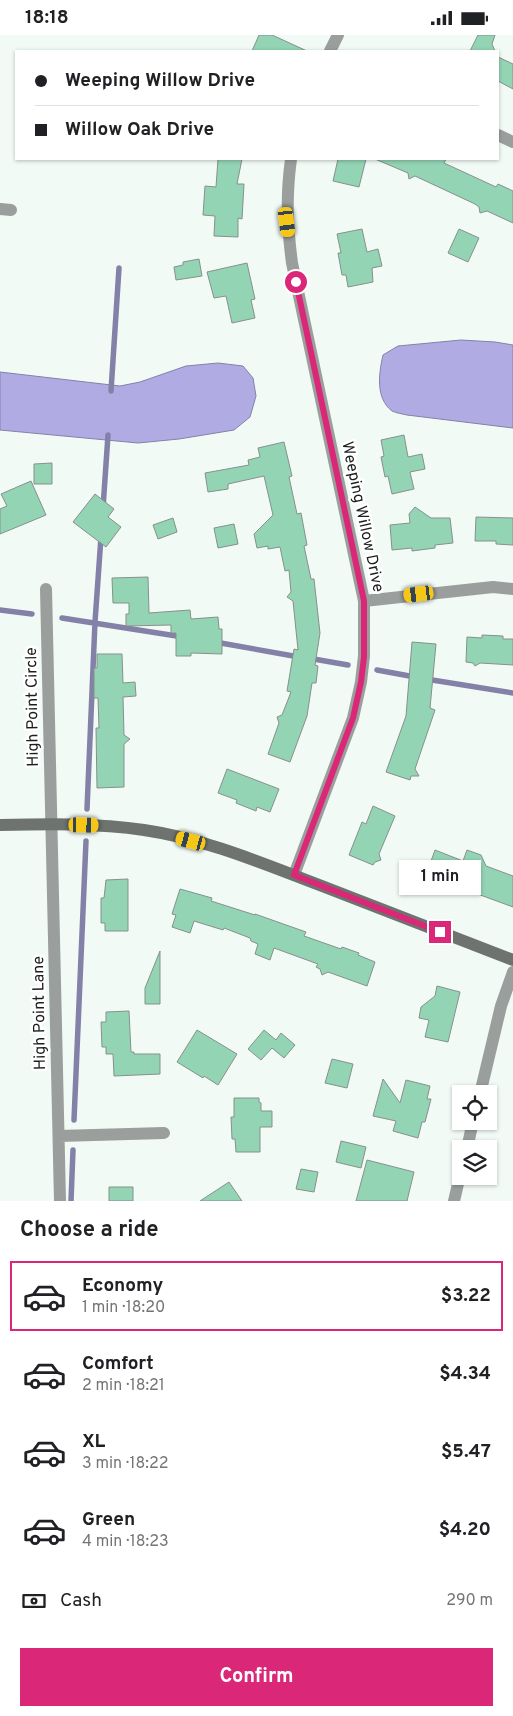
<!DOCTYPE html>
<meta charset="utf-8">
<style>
:root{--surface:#fff;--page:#f2f2f2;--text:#202124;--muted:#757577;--line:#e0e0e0;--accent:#db2777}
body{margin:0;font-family:Overpass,sans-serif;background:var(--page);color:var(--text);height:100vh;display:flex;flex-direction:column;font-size:19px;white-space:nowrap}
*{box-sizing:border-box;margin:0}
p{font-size:16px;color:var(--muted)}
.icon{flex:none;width:28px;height:28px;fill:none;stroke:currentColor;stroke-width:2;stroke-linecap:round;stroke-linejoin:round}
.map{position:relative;height:1166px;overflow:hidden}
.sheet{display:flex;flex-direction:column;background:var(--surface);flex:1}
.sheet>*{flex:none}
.banner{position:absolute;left:15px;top:15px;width:484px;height:110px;border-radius:0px;box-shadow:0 1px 4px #0004;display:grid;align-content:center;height:110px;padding:0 20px;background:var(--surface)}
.buttons{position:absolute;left:452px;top:1050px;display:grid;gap:10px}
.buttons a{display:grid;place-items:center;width:45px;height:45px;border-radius:0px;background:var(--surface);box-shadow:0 1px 4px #0004;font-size:25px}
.end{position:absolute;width:22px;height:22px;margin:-11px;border:6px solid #db2777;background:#fff;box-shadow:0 0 0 2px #fff}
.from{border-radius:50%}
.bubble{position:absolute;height:35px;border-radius:0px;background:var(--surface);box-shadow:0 1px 4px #0004;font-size:16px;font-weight:700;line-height:35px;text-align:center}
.car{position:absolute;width:15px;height:30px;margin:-15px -8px;border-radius:6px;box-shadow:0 0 4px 1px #0007;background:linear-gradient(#f5c518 24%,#345 0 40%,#f5c518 0 76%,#345 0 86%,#f5c518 0)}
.banner b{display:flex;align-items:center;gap:18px;height:48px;font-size:19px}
.banner b+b{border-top:1px solid var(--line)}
.banner i{width:12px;height:12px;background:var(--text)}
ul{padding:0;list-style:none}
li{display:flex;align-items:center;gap:15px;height:70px;margin:0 10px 8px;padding:0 10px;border:2px solid transparent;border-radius:0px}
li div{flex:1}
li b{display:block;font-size:19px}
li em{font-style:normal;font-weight:700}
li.on{border-color:var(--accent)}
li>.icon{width:45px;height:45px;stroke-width:1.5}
h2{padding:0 20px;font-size:22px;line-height:60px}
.pay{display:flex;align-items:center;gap:12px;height:55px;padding:0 20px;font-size:19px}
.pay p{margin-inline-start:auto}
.action{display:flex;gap:10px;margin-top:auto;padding:10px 20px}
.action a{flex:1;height:58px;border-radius:0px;background:var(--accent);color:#fff;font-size:20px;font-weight:700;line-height:58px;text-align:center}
.status{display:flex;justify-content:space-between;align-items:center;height:35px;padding:0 25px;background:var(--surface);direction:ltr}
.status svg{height:14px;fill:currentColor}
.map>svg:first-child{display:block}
</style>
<div class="status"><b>18:18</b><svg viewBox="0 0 49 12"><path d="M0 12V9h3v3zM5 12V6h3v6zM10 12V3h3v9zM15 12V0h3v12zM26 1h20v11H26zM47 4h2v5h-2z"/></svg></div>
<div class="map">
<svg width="513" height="1166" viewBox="0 0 513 1166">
<rect width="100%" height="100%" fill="#f1faf5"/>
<path fill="#b1abe4" stroke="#8481a8" d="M461,305L495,307L513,310V393L407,380C403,379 396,378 392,376C375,363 379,338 383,320L398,311Z
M218,328L243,331L253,343L256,361L250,382L234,395L179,404L138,408L0,395V337L120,351L140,347L186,331Z"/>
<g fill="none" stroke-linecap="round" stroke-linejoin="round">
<path stroke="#8481a8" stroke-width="5.5" d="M111,356L119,233
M103,473L108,400
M0,575L32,579
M62,583L183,602
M215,607L299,622
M308,623L348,630
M377,635L415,642
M426,644L513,658
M87,774L95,587L101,502
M74,1085L86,806
M71,1166L73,1115"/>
</g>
<path fill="#93d4b4" stroke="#88908c" d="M259,0H272L307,16H252Z
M478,0H495L492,9L495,16H470Z
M498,22L513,29V54L498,46Z
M218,124H242L237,149H244L242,184L238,183V202L214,201L215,181L203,180L205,151L216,152Z
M338,124H366L359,152L333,146Z
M375,124H446L444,128L496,152L498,149L513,156V188L487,176L480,178L479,172L475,169L415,141L409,144L408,138Z
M362,194L367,217L378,214L382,231L372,233L373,247L348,252L346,240H342L338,218H341L337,199Z
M459,194L479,203L468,227L448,218Z
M199,224L202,241L176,245L174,232L183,230V227Z
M247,228L255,264L251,265L255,283L232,288L226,261L214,263L207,237Z
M404,400L408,422L422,419L425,434L410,437L414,454L392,459L388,441L385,442L381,422L384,421L381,405Z
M284,407L292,441L289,442L297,479L301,478L307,510L304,511L311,544H314L320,598L315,630L318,631L316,648H312L307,681L290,727L268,719L279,688L277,682L282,680L291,657L287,656L294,614L298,615L293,566L287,562L291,557L289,535L285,536L280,512L268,514V511L257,513L254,499L273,480L264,441L228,449V454L208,457L205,438L249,430L248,425L260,422L258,413Z
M52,428V449H34V429Z
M31,446L46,480L0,499V474L7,471L1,459Z
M95,459L114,474L108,482L121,492L106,512L73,487Z
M415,472L431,483H450L453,508L435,510V513L412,516V513L392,515L390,490L410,488L409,479Z
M476,482L513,483V510L496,509V506H475Z
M173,483L177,497L158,504L153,490Z
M234,489L238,509L218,513L214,493Z
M148,542L149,578L190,575L191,584L218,582L219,594H222V619L191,618V621H176V598H171V590L126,591V579H129V568H113L112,543Z
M482,600L503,601V604H513V630L480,628L475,631L473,628L466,627L467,602L482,603Z
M412,607L436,609L430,673L435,675L415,734L419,741H411L410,745L386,737L406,681Z
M97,619H122L123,648L135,647L136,661L123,662L124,700L130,704L124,709V752L97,753L96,693H99L98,663H94V633H97Z
M227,734L279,754L270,777L257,772L256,776L236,768L237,765L218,758Z
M373,771L395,781L379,819L381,825L375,827L373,830L349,820L362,787L366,789Z
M435,815L463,826L467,815L481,820L486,831L513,841V872L426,840Z
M128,844V896H105V888H101V863H104L106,845Z
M180,854L212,863L211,866L255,880V879L306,897L304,901L341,914L342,912L359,918L358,920L375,927L367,951L328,937L322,940L320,934L316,932L318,929L274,913L270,925L255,919L258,909L251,906L250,903L224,893L223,895L194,886L190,898L172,892L176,880L172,879Z
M160,916V969H145V953Z
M437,951L460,957L448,1007L425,1002L429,985L419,983L421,972L435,961Z
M129,976L131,1017H134V1019H160V1039L114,1041L113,1019H106V1012H102L101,987H106V977Z
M197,995L237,1019L218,1050L204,1041L203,1043L177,1027Z
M264,995L276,1005L281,998L295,1010L284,1023L272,1013L261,1025L248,1014Z
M332,1024L353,1029L347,1053L325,1048Z
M383,1044L400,1068L406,1045L430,1051L427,1064H431L425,1087H422L418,1103L393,1096L396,1086L373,1081Z
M234,1063H259V1067L261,1068V1076H272V1092H260V1117H236L235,1104H232L231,1082H234Z
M341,1106L366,1112L361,1133L336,1127Z
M367,1125L414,1137L407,1166H356Z
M301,1134L318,1137L314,1157L296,1154Z
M229,1147L242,1166H200Z
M109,1152H133V1166H109Z"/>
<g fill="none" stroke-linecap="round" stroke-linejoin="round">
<path stroke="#9a9e9c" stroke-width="12" d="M330,16L338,0
M498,100L513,107
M291,124C286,161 287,190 292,228L364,566V621L361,647L353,683L294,840
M0,174L11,175
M46,554L60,1166
M364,566L493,552L513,554
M480,1059L501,971L513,937
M59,1101L164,1098
M467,1114L473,1086
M454,1166L461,1136"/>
<path stroke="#6e7370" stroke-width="12" d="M0,790C48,789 96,788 144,795C206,804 264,829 322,851C385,876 449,900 513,925"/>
</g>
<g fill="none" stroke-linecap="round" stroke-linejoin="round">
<path stroke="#db2777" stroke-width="6" d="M296,247L364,566V622L361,647L353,683L294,840L440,897"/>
</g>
<g text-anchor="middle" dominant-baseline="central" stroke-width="5" stroke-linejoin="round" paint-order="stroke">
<g font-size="16" fill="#1b1e1c" stroke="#fff">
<text transform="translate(362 482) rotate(78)">Weeping Willow Drive</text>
<text transform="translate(33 672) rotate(-91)">High Point Circle</text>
<text transform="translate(40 978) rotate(-91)">High Point Lane</text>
</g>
</g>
</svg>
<div class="buttons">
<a><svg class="icon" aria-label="locate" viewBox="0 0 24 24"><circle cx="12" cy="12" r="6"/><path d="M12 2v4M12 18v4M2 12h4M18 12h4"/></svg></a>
<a><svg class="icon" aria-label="layers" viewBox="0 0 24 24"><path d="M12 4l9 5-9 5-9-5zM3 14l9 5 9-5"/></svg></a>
</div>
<i class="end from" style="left:296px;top:247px"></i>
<i class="end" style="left:440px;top:897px"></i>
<div class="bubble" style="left:399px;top:825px;width:82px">1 min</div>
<i class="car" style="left:287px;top:187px;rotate:173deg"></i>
<i class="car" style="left:419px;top:559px;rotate:263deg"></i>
<i class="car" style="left:84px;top:790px;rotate:91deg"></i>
<i class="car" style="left:191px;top:806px;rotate:285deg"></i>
<div class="banner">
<b><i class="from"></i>Weeping Willow Drive</b>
<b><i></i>Willow Oak Drive</b>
</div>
</div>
<section class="sheet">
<h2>Choose a ride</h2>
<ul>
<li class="on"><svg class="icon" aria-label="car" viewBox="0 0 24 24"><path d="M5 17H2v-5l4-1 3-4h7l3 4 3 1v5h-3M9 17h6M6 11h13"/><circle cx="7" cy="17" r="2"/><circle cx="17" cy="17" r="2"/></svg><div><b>Economy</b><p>1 min · 18:20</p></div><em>$3.22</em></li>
<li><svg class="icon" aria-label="car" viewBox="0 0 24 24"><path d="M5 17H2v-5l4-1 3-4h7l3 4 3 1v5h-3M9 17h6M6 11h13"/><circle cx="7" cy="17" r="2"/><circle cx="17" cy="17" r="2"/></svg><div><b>Comfort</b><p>2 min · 18:21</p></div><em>$4.34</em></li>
<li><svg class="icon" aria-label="car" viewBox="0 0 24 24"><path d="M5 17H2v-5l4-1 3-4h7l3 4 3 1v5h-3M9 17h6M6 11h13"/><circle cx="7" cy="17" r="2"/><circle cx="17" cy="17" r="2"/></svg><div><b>XL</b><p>3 min · 18:22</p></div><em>$5.47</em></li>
<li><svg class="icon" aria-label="car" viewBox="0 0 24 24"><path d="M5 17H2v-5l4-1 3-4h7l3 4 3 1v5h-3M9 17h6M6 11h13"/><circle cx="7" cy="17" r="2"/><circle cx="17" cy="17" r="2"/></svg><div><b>Green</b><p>4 min · 18:23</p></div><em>$4.20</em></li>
</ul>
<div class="pay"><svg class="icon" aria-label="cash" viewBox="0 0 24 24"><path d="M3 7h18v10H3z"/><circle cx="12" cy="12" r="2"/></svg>Cash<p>290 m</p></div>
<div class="action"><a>Confirm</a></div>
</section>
